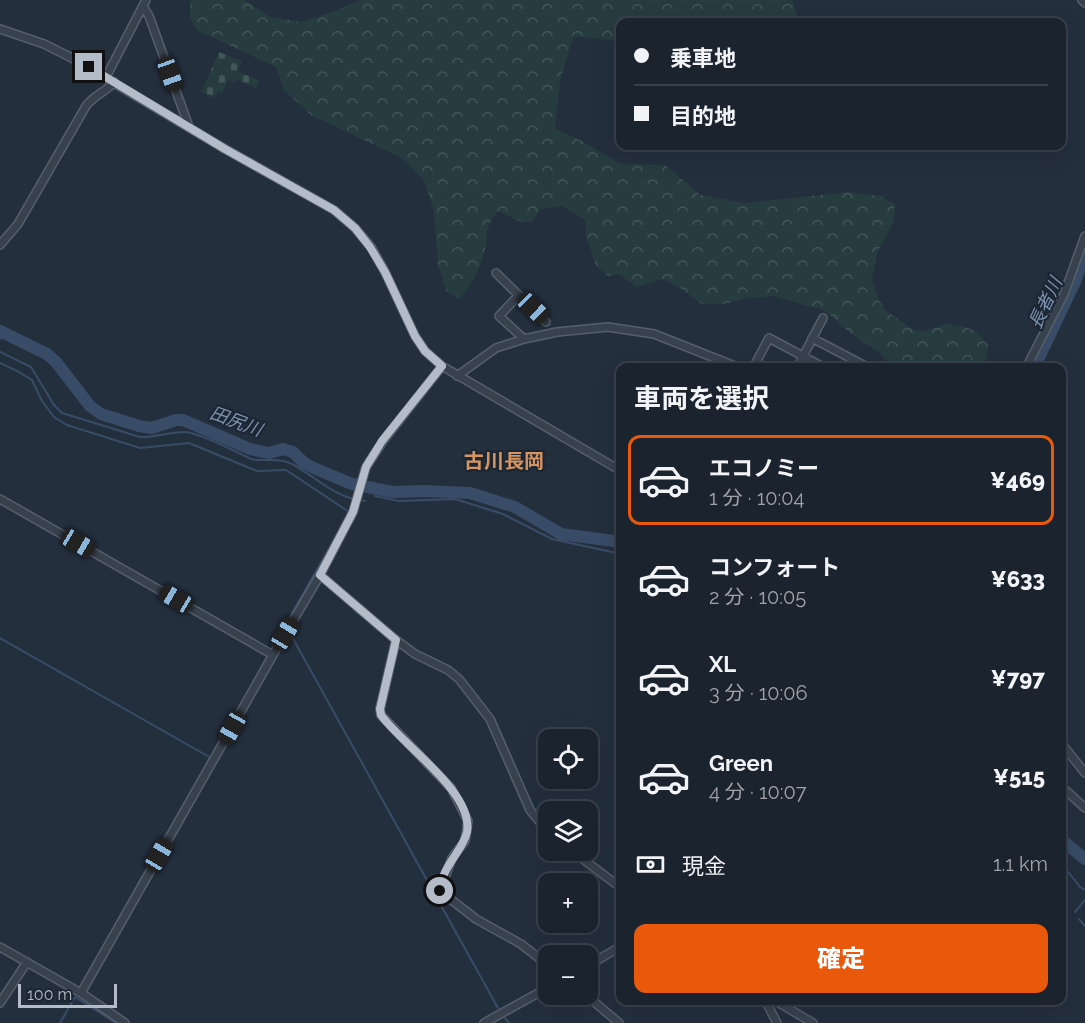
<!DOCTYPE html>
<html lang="ja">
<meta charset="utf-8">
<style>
:root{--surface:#1b232e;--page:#242b36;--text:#f1f3f6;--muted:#a0a4aa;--line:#39404a;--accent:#ea580c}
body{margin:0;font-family:Raleway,"Noto Sans JP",sans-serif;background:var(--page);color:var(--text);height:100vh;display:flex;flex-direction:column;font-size:22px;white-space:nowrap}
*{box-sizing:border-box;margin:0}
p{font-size:20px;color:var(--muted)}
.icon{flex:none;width:33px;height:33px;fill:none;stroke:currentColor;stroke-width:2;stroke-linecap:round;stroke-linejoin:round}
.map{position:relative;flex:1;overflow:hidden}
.drawer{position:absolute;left:616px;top:363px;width:450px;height:642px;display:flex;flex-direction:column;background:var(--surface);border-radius:12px;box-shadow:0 6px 24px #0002,0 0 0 2px var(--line)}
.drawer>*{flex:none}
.guide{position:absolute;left:616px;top:18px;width:450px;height:132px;border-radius:12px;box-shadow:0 6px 24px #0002,0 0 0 2px var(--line);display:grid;align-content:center;height:132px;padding:0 18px;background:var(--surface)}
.controls{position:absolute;left:538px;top:729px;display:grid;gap:12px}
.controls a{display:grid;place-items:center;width:60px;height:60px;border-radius:12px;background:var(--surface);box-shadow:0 6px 24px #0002,0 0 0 2px var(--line);font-size:30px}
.scale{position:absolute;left:18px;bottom:15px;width:99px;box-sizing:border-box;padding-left:6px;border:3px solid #b4bcc9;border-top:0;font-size:16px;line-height:21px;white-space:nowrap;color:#b4bcc9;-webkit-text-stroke:4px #1d2633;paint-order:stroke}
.end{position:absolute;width:27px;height:27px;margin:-14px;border:8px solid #b4bcc9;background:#111;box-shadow:0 0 0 3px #111}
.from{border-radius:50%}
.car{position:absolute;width:18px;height:36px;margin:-18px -9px;border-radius:8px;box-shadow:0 0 4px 2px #0007;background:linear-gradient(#222 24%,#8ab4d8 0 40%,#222 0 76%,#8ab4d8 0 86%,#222 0)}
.guide b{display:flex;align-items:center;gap:21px;height:57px;font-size:22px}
.guide b+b{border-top:2px solid var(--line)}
.guide i{width:15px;height:15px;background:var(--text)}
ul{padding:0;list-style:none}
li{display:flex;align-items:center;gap:18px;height:90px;margin:0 12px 9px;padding:0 6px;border:3px solid transparent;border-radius:12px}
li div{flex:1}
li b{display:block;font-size:22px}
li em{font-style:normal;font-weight:800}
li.current{border-color:var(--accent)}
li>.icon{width:54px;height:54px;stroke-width:1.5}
h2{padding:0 18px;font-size:27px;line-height:72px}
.pay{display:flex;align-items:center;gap:15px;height:66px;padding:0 18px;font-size:22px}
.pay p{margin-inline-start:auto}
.action{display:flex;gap:12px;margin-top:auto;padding:12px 18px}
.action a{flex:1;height:69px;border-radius:12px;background:var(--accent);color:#fff;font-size:24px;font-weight:800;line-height:69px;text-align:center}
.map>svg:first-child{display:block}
</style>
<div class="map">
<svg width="1085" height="1023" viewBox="0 0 1085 1023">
<defs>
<pattern id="forest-crowns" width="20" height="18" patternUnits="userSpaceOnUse" patternTransform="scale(1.5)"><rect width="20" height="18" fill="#263c3f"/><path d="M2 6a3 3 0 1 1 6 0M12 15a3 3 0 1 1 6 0" fill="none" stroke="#435659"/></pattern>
<pattern id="cemetery-stones" width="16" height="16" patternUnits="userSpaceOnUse" patternTransform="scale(1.5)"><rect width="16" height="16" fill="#263c3f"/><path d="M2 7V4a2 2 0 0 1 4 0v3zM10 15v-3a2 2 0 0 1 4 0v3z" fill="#435659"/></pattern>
</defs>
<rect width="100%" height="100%" fill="#242f3e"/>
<path fill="url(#forest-crowns)" d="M190,0H244L270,17L301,22L338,10L359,0H792L800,22H621V42L574,36L560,80L555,129L582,141L619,163L665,165L700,195L745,203L849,192L880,196L895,204L894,221L877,253L872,279L878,299L886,311L914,330L926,331L946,324L964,327L976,331L988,345L987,360L985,367H889L881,353L850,333L826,311L773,296L749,298L723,304H702L682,289L663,279L637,287L619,274L608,276L596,266L586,235L585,220L563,206L541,209L532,222H521L498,211C482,231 490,233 484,254C479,271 471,286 459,299L447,292L438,265L434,211L424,180L400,157L311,115L284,90L276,67L197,30L190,18Z"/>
<path fill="url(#cemetery-stones)" d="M219,52L242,61L238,71L259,81L256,88L236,79L234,83L228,80L222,93L218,91L214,98L201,92Z"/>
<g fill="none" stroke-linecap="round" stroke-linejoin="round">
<path stroke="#394c67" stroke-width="2" d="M0,339L3,332
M0,352L31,367L54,405L62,413L140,437C155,438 171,431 186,432C203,434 234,451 251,459C264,462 280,457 292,464C313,475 330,493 354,499
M0,363L19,372L32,380L42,401L54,417L67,425L140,448L189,443L257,471L286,470L349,512
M375,496L399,501L455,499L503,514L552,539L621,554
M361,500L365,501
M291,635L433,891
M0,638L211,758
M271,650L347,517
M231,723L267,657
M1062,864L1080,887L1085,890
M148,868L182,808
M438,900L498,1008
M1075,912L1085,900
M1079,919L1085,926
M112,932L142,877
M505,1018L509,1023
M60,1023L75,997L116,1023"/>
<path stroke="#394c67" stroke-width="12" d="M0,331L47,354L56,362L90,406L101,414L139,426L152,428L176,420H183L250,449L269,453L283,449L293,452L304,463L316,469L352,484L393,492L424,491L470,493L515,507L561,534L621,542
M1034,368L1075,282L1085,252
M1062,840L1085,859"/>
<defs>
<path id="minor" d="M1082,0L1085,3
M143,6L149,16L189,127
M0,29L44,44L72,58L225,149L334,210L355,228L371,247L385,272L415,336L425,351L442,366L621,471
M106,77L146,0
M0,245L18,224L86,106C94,95 106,92 114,82
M496,273L546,322
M519,295L499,316L524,339
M812,338L869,368
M753,368L769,338L825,368
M797,368L823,318
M1026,368L1064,294L1085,236
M457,376L496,348L524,339L557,332L608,327L654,334L740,368
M0,499L273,655L320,575L353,512L366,467L383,441L442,366
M320,575L396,640L415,654L448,670L459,679L490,719L530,810L549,833
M396,640L380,709L381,715L451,788L468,821L465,841L452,858L440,891L476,919L521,944L549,966
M1062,744L1085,773
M1062,787L1085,808
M571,850L621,888
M0,947L81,993L125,1023
M588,966L621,946
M81,993L273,655
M585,994L619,1023
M765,1000L777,1023
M774,1000L813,1023
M0,1003L27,962
M484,1023L549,987"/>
</defs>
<use href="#minor" stroke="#565f6c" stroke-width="10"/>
<use href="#minor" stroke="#38414e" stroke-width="7"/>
</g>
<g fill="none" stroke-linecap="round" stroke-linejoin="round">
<path stroke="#b4bcc9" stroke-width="8" d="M89,67L225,149L334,210L355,228L370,247L385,272L415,336L425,351L442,366L382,441L366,467L353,512L320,575L396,640L380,709L381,715C402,745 474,792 467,832C463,851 441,867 440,891"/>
</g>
<g text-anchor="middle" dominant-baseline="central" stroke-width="4.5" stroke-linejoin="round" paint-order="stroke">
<g font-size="18" font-style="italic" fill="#7c92b1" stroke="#1d2633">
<text transform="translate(1045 303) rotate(-65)">長者川</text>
<text transform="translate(236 421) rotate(20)">田尻川</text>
</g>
<g font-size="20" font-weight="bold" fill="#d59563" stroke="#1d2633">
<text x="504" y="461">古川長岡</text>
</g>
</g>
</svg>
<div class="controls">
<a><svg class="icon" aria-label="locate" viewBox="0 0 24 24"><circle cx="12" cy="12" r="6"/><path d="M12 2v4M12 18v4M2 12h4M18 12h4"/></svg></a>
<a><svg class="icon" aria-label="layers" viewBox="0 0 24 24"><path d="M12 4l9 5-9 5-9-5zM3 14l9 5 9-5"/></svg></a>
<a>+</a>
<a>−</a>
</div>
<div class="scale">100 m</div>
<i class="end from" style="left:440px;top:891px"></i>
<i class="end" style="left:89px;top:67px"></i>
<i class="car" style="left:170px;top:74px;rotate:160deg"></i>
<i class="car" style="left:533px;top:308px;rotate:134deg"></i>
<i class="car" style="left:78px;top:543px;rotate:120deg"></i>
<i class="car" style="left:176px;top:599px;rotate:300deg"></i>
<i class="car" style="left:285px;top:634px;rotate:31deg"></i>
<i class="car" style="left:232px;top:728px;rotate:209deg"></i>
<i class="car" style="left:159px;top:855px;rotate:30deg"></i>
<div class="guide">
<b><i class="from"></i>乗車地</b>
<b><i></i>目的地</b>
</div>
<section class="drawer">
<h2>車両を選択</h2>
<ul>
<li class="current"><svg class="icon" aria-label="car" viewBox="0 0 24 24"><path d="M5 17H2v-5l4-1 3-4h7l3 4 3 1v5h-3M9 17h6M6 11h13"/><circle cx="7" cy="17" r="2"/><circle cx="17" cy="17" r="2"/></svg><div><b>エコノミー</b><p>1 分 · 10:04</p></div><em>¥469</em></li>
<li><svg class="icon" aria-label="car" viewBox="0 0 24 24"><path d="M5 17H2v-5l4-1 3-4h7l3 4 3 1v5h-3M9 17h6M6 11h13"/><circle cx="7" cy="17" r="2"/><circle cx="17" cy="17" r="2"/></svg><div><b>コンフォート</b><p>2 分 · 10:05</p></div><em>¥633</em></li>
<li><svg class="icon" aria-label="car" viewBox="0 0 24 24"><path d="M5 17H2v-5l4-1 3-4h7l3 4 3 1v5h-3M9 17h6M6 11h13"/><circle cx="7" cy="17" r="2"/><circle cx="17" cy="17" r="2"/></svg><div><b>XL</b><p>3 分 · 10:06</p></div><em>¥797</em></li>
<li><svg class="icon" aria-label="car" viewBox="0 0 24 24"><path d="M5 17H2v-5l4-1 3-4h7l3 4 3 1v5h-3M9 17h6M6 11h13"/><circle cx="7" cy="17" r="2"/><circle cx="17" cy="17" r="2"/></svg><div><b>Green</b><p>4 分 · 10:07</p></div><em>¥515</em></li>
</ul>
<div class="pay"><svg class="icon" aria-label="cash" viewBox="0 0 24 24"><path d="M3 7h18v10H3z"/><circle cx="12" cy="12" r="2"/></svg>現金<p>1.1 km</p></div>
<div class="action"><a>確定</a></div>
</section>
</div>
